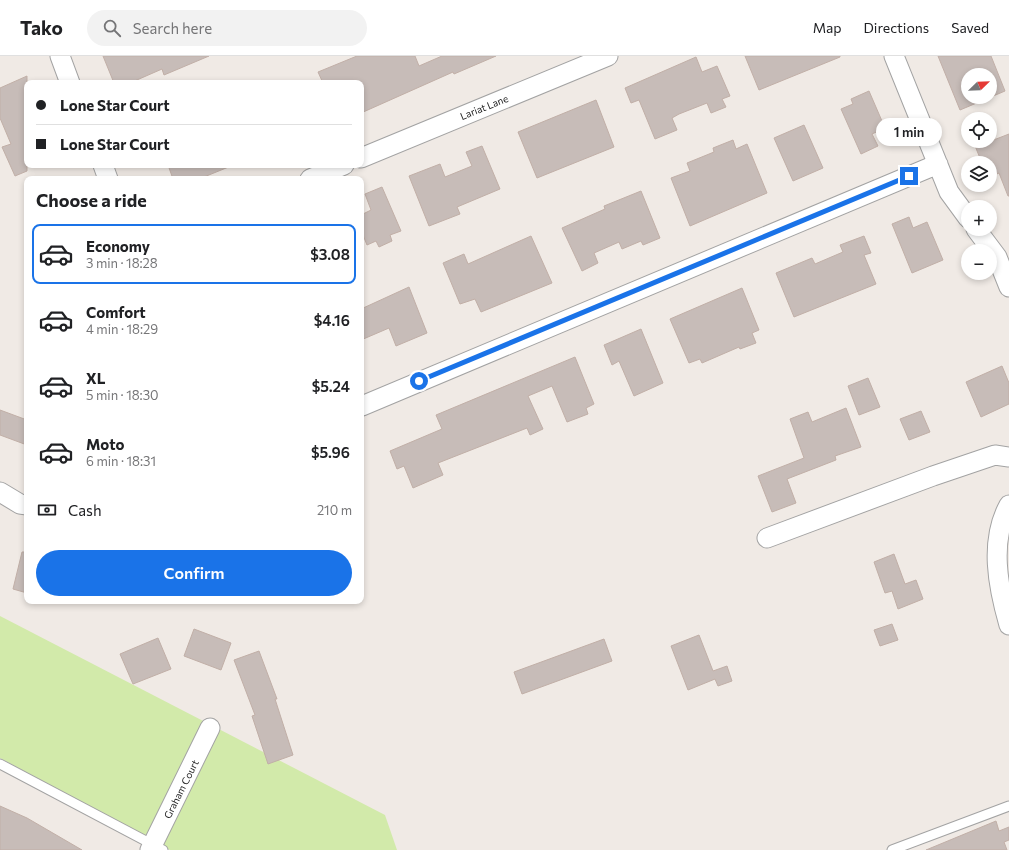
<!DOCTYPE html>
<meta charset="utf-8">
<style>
:root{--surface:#fff;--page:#f2f2f2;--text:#202124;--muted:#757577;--line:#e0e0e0;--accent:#1a73e8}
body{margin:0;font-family:Commissioner,sans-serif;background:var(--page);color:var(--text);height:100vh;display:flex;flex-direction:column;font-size:15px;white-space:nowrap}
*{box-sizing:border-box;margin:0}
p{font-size:13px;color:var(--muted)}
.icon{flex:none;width:22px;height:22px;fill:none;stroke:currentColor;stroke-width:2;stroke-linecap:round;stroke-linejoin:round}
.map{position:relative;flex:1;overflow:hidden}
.sheet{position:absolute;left:24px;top:120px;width:340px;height:428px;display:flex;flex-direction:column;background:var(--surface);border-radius:8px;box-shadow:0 2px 6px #0003}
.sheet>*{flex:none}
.guide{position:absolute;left:24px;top:24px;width:340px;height:88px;border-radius:8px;box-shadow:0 2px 6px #0003;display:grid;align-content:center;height:88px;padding:0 12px;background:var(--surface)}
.needle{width:26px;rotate:67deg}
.buttons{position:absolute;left:961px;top:12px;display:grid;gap:8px}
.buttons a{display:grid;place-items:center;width:36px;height:36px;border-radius:50%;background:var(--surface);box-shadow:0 2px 6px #0003;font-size:20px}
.end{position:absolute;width:18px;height:18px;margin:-9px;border:5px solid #1a73e8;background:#fff;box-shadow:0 0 0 2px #fff}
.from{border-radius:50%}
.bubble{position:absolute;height:28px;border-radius:14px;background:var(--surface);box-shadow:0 2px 6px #0003;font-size:13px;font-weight:600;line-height:28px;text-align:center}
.guide b{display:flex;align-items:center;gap:14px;height:38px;font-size:15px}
.guide b+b{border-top:1px solid var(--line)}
.guide i{width:10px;height:10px;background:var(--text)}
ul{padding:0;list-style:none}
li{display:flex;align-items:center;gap:12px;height:60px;margin:0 8px 6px;padding:0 4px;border:2px solid transparent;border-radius:8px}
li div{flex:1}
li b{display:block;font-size:15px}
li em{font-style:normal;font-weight:600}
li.selected{border-color:var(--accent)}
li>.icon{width:36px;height:36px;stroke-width:1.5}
h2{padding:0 12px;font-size:18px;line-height:48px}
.pay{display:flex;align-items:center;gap:10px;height:44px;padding:0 12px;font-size:15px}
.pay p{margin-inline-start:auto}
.cta{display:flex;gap:8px;margin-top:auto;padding:8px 12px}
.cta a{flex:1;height:46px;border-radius:24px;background:var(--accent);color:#fff;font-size:16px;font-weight:600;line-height:46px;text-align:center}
header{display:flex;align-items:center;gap:24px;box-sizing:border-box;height:56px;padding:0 20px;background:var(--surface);border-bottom:1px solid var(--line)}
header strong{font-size:19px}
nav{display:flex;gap:22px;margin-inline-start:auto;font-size:14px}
.search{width:280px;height:36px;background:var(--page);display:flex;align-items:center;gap:10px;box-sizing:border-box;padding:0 14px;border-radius:22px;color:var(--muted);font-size:15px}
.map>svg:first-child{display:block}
</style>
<header>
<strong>Tako</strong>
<div class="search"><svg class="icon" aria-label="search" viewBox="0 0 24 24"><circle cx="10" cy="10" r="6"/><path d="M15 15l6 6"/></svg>Search here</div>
<nav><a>Map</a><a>Directions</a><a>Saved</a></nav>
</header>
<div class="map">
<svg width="1009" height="794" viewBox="0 0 1009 794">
<rect width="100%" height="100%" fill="#f0eae5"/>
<path fill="#d2eaaa" d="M0,560L385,759L397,794H170L0,702Z"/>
<path fill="#c7bcb8" stroke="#c1afa7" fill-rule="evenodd" d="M103,0H209L164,19L162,13L130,27H114Z
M357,0H415L419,10L442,0H496L454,18L453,16L361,57V27H323L318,16Z
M745,0H840V1L759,34Z
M938,0H991L1005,35L960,54ZM968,19H990V41H968Z
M696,1L702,16L717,10L730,40L722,43L726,51L711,57L707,47L679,58L672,62L677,74L655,83L639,44L631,47L625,32Z
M27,20V115L15,120L2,91L11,88L0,62V32Z
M869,35L885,72L872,78L878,90L861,98L841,53L853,48L851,43Z
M596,44L614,91L537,122L518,76Z
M804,69L823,112L793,125L774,82Z
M1009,78V140H1008L999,117L990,121V107H982L973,85H991Z
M733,84L736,93L747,88L767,137L690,170L671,122L690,115L687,107L714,96L713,92Z
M482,90L500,133L457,151L460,158L429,170L409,120L440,108L445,121L472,110L466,96Z
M168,109H231V110L199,123H173Z
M382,131L401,175L390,179L392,185L379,191L376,185L367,189L361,174V159L371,154L365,138Z
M641,135L660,182L643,189L641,185L622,193L619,186L594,197L598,207L582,215L562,172L605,153L604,150Z
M909,161L913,172L927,166L943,204L912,217L892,168Z
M531,180L552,227L481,256L475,243L460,248L443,207L464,198L468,208Z
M864,180L871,197L864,199L876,228L794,261L776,217L812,202L815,208L843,196L840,189Z
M409,231L427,277L396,290L389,272L361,284V253Z
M742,232L759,274L752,277L756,287L740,293L739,291L702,307L700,303L689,307L670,263Z
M641,273L663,327L634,340L619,305L612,309L604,289Z
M575,301L594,348L586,352L588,358L567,366L552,330L528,340L543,373L530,379L527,372L438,407L443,419L413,432L404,410L397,413L390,395L442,373L436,359Z
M1002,310L1009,327V348L981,361L966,326Z
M868,322L880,351L859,359L848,330Z
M846,352L861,391L835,400L836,404L787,423L796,447L772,456L758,420L804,402L790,363L808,356L812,366Z
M0,354L27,364V389L0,379Z
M921,355L930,376L909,384L900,363Z
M22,496H27V537L13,533Z
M894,498L905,528L916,524L923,543L898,553L892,535L885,537L874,506Z
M892,568L898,584L880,590L874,574Z
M194,573L231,587L221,614L184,600Z
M699,579L713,615L727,610L732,625L718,630L715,623L688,634L671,590Z
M158,582L171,613L133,628L120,598Z
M604,583L612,605L522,638L514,616Z
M259,595L277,643H275L293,699L268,708L252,660L255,659L234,604Z
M0,750L27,762L82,794H0Z
M996,765L999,775L1009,771V784L1004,786L1007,794H926Z"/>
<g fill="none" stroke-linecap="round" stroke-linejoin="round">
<defs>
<path id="service" d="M0,708L163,794
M892,794L1009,750"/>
<path id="minor" d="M60,0L70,27
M894,0L949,136L968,162
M361,102L608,0
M103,109L108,123
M310,123L344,109
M976,173L997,201L1009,231
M362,350L938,108
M0,436L20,448L27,449
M1009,449C989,485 998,531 1009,569
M767,482L933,420L995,399L1009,401
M150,794L210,672"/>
</defs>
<use href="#service" stroke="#a3a3a3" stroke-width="11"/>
<use href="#minor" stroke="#a3a3a3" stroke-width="21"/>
<use href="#service" stroke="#fff" stroke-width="9"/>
<use href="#minor" stroke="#fff" stroke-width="19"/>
</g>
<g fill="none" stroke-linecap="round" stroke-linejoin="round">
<path stroke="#1a73e8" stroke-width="5" d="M419,325L909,120"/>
</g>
<g text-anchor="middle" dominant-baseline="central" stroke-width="3" stroke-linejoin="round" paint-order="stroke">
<g font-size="10" fill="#1f1f1f" stroke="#fff">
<text transform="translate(484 51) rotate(-22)">Lariat Lane</text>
<text transform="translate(181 733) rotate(-63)">Graham Court</text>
</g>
</g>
</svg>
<div class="buttons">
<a><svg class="needle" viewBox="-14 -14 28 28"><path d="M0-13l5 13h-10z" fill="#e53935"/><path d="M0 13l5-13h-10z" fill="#757577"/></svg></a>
<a><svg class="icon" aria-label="locate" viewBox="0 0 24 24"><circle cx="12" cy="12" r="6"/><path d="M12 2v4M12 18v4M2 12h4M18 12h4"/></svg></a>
<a><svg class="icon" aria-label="layers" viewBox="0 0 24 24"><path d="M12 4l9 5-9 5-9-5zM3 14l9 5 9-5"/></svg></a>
<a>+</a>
<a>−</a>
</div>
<i class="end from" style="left:419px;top:325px"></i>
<i class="end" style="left:909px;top:120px"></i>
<div class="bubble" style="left:876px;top:62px;width:66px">1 min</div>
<div class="guide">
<b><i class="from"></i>Lone Star Court</b>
<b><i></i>Lone Star Court</b>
</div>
<section class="sheet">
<h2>Choose a ride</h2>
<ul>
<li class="selected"><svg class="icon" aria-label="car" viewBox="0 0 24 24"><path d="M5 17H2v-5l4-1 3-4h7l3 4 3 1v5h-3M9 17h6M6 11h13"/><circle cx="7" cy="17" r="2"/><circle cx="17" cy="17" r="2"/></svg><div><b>Economy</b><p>3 min · 18:28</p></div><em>$3.08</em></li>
<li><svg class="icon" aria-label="car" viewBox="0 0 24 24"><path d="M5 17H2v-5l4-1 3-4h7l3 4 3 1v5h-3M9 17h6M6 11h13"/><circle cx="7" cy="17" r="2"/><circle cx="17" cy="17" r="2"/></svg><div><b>Comfort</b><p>4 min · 18:29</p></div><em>$4.16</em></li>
<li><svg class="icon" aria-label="car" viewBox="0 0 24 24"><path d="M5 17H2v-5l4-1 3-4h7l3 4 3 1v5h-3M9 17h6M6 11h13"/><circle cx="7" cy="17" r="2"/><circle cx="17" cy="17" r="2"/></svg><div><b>XL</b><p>5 min · 18:30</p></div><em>$5.24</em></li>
<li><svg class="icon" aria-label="car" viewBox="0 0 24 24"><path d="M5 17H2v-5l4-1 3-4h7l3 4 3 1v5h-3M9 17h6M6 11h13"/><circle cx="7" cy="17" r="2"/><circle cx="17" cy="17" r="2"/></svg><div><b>Moto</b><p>6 min · 18:31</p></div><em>$5.96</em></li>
</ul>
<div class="pay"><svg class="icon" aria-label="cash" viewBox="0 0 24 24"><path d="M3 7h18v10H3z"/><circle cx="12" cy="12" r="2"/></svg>Cash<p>210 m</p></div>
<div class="cta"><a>Confirm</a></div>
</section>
</div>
